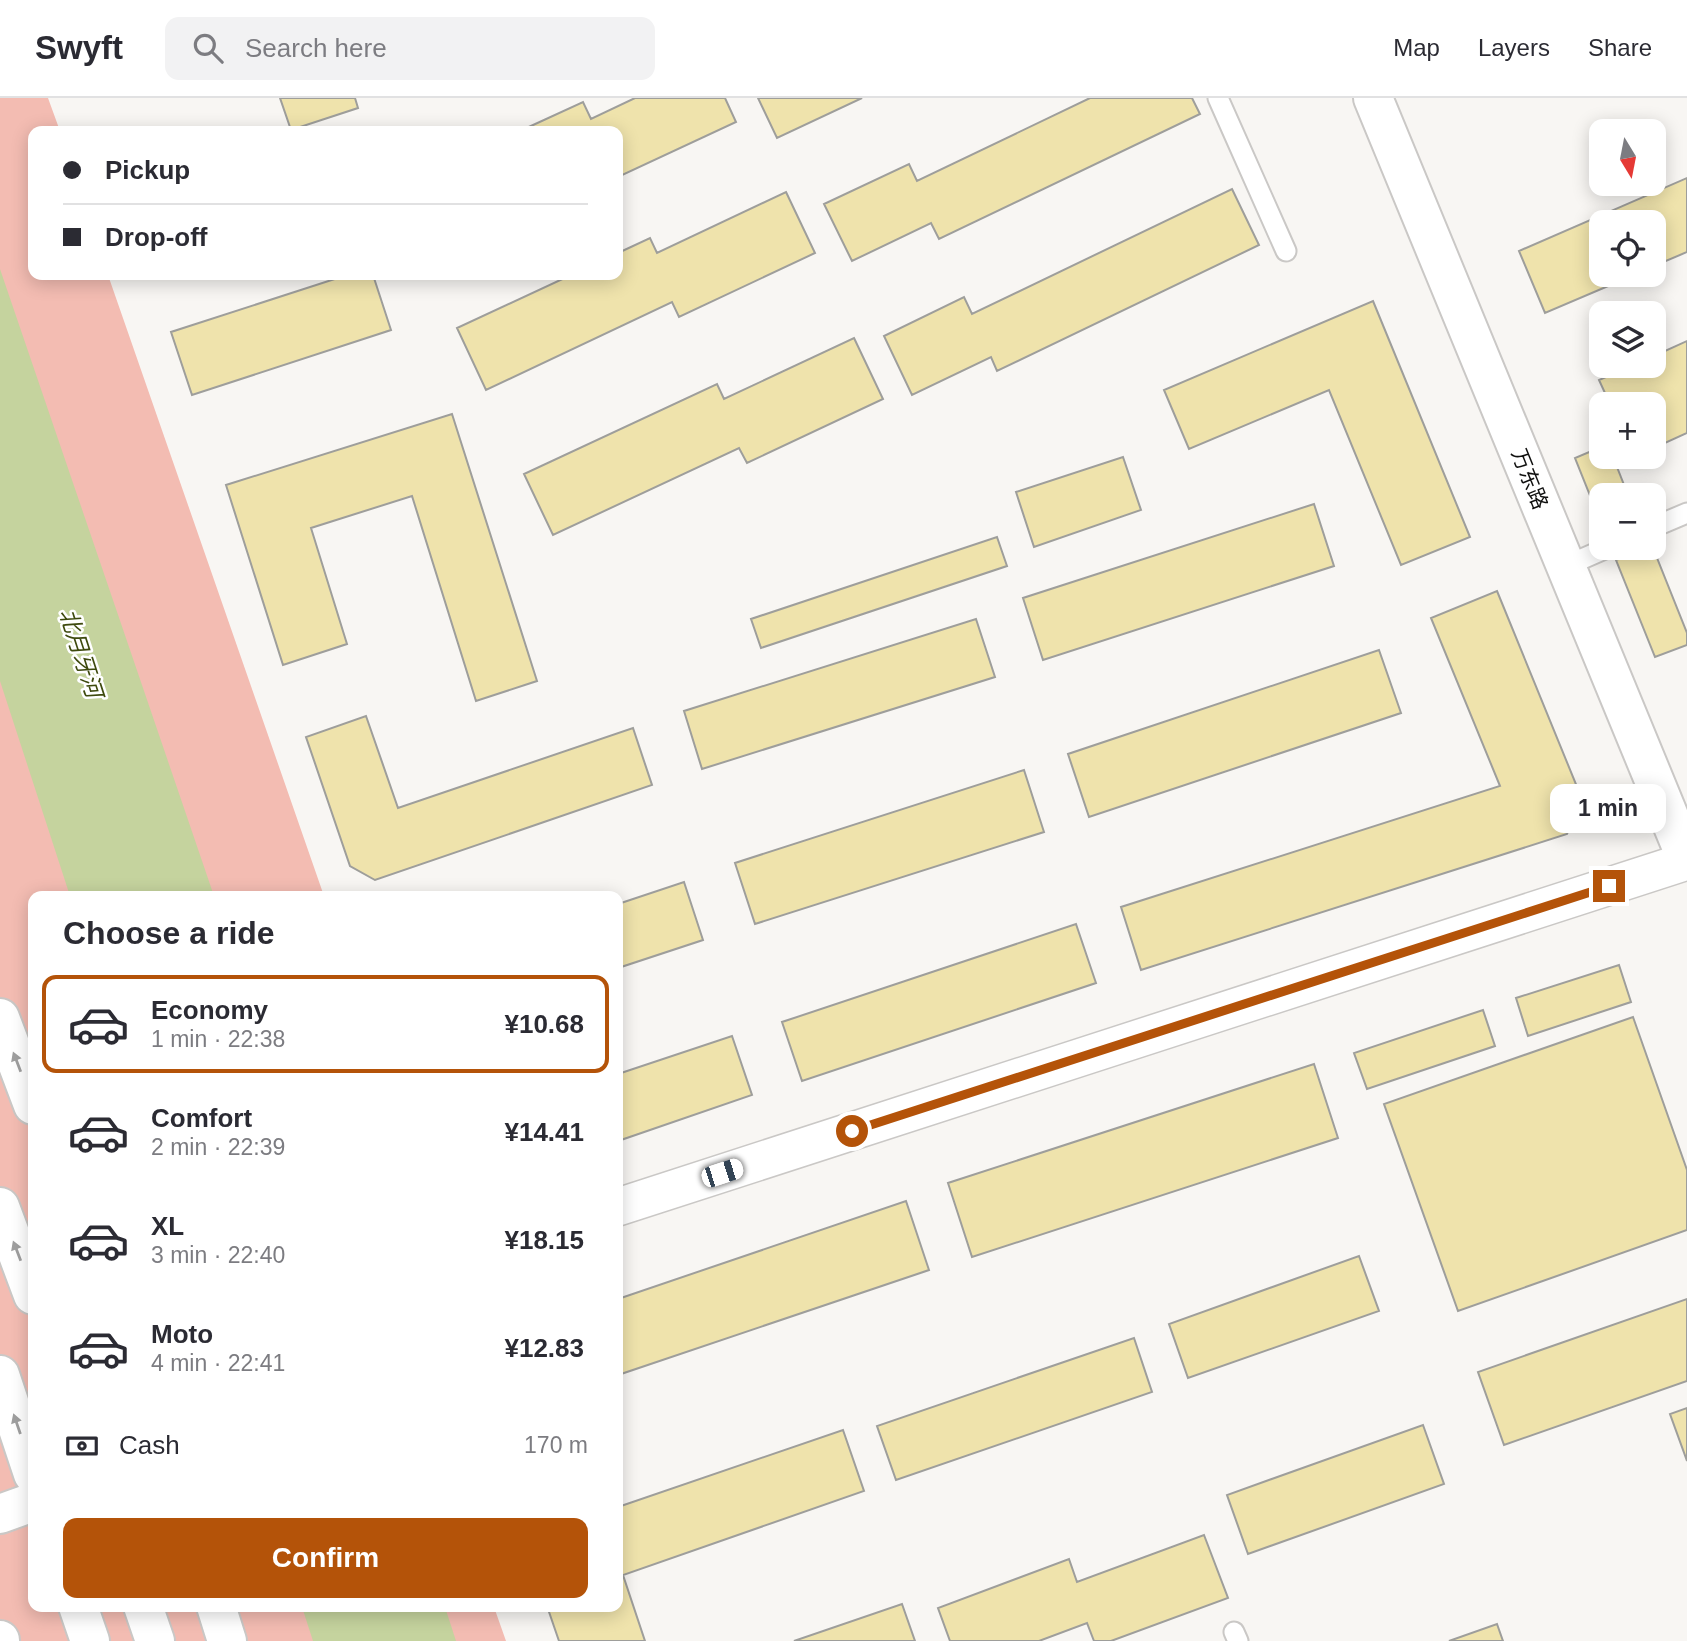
<!DOCTYPE html>
<meta charset="utf-8">
<style>
:root{--surface:#fff;--page:#f2f2f3;--text:#2b2b33;--muted:#7c7c81;--line:#e1e1e2;--accent:#b45309}
body{margin:0;font-family:Arial,"Noto Sans SC",sans-serif;background:var(--page);color:var(--text);height:100vh;display:flex;flex-direction:column;font-size:26px;white-space:nowrap}
*{box-sizing:border-box;margin:0}
p{font-size:23px;color:var(--muted)}
.icon{flex:none;width:38px;height:38px;fill:none;stroke:currentColor;stroke-width:2;stroke-linecap:round;stroke-linejoin:round}
.map{position:relative;flex:1;overflow:hidden}
.sheet{position:absolute;left:28px;top:793px;width:595px;height:721px;display:flex;flex-direction:column;background:var(--surface);border-radius:14px;box-shadow:0 4px 18px #0003}
.sheet>*{flex:none}
.top-card{position:absolute;left:28px;top:28px;width:595px;height:154px;border-radius:14px;box-shadow:0 4px 18px #0003;display:grid;align-content:center;height:154px;padding:0 35px;background:var(--surface)}
.needle{width:46px;rotate:170deg}
.controls{position:absolute;left:1589px;top:21px;display:grid;gap:14px}
.controls a{display:grid;place-items:center;width:77px;height:77px;border-radius:14px;background:var(--surface);box-shadow:0 4px 18px #0003;font-size:35px}
.end{position:absolute;width:32px;height:32px;margin:-16px;border:9px solid #b45309;background:#fff;box-shadow:0 0 0 4px #fff}
.from{border-radius:50%}
.bubble{position:absolute;height:49px;border-radius:14px;background:var(--surface);box-shadow:0 4px 18px #0003;font-size:23px;font-weight:700;line-height:49px;text-align:center}
.car{position:absolute;width:21px;height:42px;margin:-21px -10px;border-radius:9px;box-shadow:0 0 5px 2px #0007;background:linear-gradient(#fff 24%,#345 0 40%,#fff 0 76%,#345 0 86%,#fff 0)}
.top-card b{display:flex;align-items:center;gap:24px;height:66px;font-size:26px}
.top-card b+b{border-top:2px solid var(--line)}
.top-card i{width:18px;height:18px;background:var(--text)}
ul{padding:0;list-style:none}
li{display:flex;align-items:center;gap:21px;height:98px;margin:0 14px 10px;padding:0 21px;border:4px solid transparent;border-radius:14px}
li div{flex:1}
li b{display:block;font-size:26px}
li em{font-style:normal;font-weight:700}
li.selected{border-color:var(--accent)}
li>.icon{width:63px;height:63px;stroke-width:1.5}
h2{padding:0 35px;font-size:32px;line-height:84px}
.pay{display:flex;align-items:center;gap:18px;height:77px;padding:0 35px;font-size:26px}
.pay p{margin-inline-start:auto}
.button{display:flex;gap:14px;margin-top:auto;padding:14px 35px}
.button a{flex:1;height:80px;border-radius:14px;background:var(--accent);color:#fff;font-size:28px;font-weight:700;line-height:80px;text-align:center}
header{display:flex;align-items:center;gap:42px;box-sizing:border-box;height:98px;padding:0 35px;background:var(--surface);border-bottom:2px solid var(--line)}
header strong{font-size:33px}
nav{display:flex;gap:38px;margin-inline-start:auto;font-size:24px}
.search{width:490px;height:63px;background:var(--page);display:flex;align-items:center;gap:18px;box-sizing:border-box;padding:0 24px;border-radius:14px;color:var(--muted);font-size:26px}
.map>svg:first-child{display:block}
</style>
<header>
<strong>Swyft</strong>
<div class="search"><svg class="icon" aria-label="search" viewBox="0 0 24 24"><circle cx="10" cy="10" r="6"/><path d="M15 15l6 6"/></svg>Search here</div>
<nav><a>Map</a><a>Layers</a><a>Share</a></nav>
</header>
<div class="map">
<svg width="1687" height="1543" viewBox="0 0 1687 1543">
<rect width="100%" height="100%" fill="#f8f6f3"/>
<path fill="#f3bcb2" d="M0,0H48L60,33H33V177H108L324,798H33V1508L494,1509L506,1543H0Z"/>
<path fill="#c5d39e" d="M0,171L214,798H70L0,583Z
M302,1509H445L456,1543H313Z"/>
<path fill="#efe3ac" stroke="#9e9e9b" stroke-width="2" d="M280,0H355L358,10L291,32Z
M635,0H725L736,24L618,79V33H520L583,4L591,21Z
M758,0H862L777,40Z
M1090,0H1192L1200,16L939,141L931,125L852,163L824,106L909,66L917,83Z
M1687,80V154L1654,168V124H1601V177H1634L1545,215L1519,153Z
M1232,91L1259,147L997,273L991,259L912,297L884,238L964,199L972,216Z
M786,94L815,155L679,219L672,204L486,292L457,230L571,177H618V155L650,140L657,155Z
M347,177H373L391,232L192,297L171,234Z
M1373,203L1470,439L1401,467L1329,292L1189,351L1164,292Z
M854,240L883,301L747,365L739,350L553,437L524,376L717,286L724,301Z
M1687,243V335L1654,350V306H1610L1599,282L1631,268H1654V258Z
M452,316L537,583L476,603L412,398L311,430L347,546L283,567L226,387Z
M1601,349V359H1613L1628,397H1601V425L1575,360Z
M1123,359L1141,412L1034,449L1016,394Z
M1314,406L1334,468L1043,562L1023,500Z
M997,439L1007,468L761,550L751,521Z
M1646,450H1653L1687,535V547L1655,559L1616,462Z
M1497,493L1582,701L1567,736L1141,872L1121,809L1500,688L1431,520Z
M976,521L995,579L702,671L684,613Z
M1379,552L1401,615L1089,719L1068,656Z
M366,618L398,710L633,630L652,687L375,782L350,768L306,639Z
M1024,672L1044,734L755,826L735,765Z
M684,784L703,842L618,870V806Z
M1076,826L1096,885L802,983L782,924Z
M1619,867L1631,904L1528,938L1516,900Z
M1483,912L1495,948L1367,991L1354,955Z
M1633,919L1687,1072V1132L1458,1213L1384,1006Z
M732,938L752,997L618,1043V976Z
M1314,966L1338,1040L972,1159L948,1085Z
M906,1103L929,1172L618,1277V1201Z
M1359,1158L1379,1213L1188,1280L1169,1226Z
M1687,1201V1283L1504,1347L1478,1274Z
M1134,1240L1152,1294L896,1382L877,1328Z
M1687,1310V1363L1670,1316Z
M1423,1327L1444,1386L1248,1456L1227,1397Z
M843,1332L864,1393L623,1477L645,1543H559L547,1508H618V1409Z
M1204,1437L1228,1500L1111,1543H1094L1087,1525L1039,1543H950L938,1510L1069,1461L1077,1484Z
M902,1506L915,1543H794Z
M1497,1526L1503,1543H1449Z"/>
<g fill="none" stroke-linecap="round" stroke-linejoin="round">
<defs>
<path id="service" d="M1218,0L1286,153
M1654,429L1687,415
M1566,468L1607,450
M1234,1534L1238,1543"/>
<path id="minor" d="M618,1109L1687,763"/>
<path id="tertiary" d="M1373,0L1687,762"/>
<path id="primary" d="M0,920L33,1007
M0,1416L33,1404
M216,1508L227,1543"/>
<path id="trunk" d="M0,1109L33,1197
M0,1277L33,1376
M78,1508L90,1543
M143,1508L155,1543
M0,1542V1543"/>
</defs>
<use href="#service" stroke="#cac8c6" stroke-width="23"/>
<use href="#minor" stroke="#cac8c6" stroke-width="40"/>
<use href="#tertiary" stroke="#cac8c6" stroke-width="42"/>
<use href="#primary" stroke="#cac8c6" stroke-width="42"/>
<use href="#trunk" stroke="#cac8c6" stroke-width="42"/>
<use href="#service" stroke="#fff" stroke-width="19"/>
<use href="#minor" stroke="#fff" stroke-width="37"/>
<use href="#tertiary" stroke="#fff" stroke-width="38"/>
<use href="#primary" stroke="#fff" stroke-width="38"/>
<use href="#trunk" stroke="#fff" stroke-width="38"/>
</g>
<defs><path id="oneway-solid" d="M-6-.8H1V-3.2L6.5 0L1 3.2V.8H-6Z" transform="scale(1.75)"/></defs>
<g fill="#9f9f9f">
<use href="#oneway-solid" transform="translate(17 964) rotate(-111)"/>
<use href="#oneway-solid" transform="translate(17 1153) rotate(-111)"/>
<use href="#oneway-solid" transform="translate(17 1326) rotate(-109)"/>
</g>
<g fill="none" stroke-linecap="round" stroke-linejoin="round">
<path stroke="#b45309" stroke-width="9" d="M852,1033L1609,788"/>
</g>
<g text-anchor="middle" dominant-baseline="central" stroke-width="5" stroke-linejoin="round" paint-order="stroke">
<g font-size="21" fill="#10100f" stroke="#fff">
<text transform="translate(1530 381) rotate(68)">万东路</text>
</g>
<g font-size="23" font-style="italic" fill="#3e4a0e" stroke="#fff">
<text transform="translate(81 555) rotate(72)">北月牙河</text>
</g>
</g>
</svg>
<div class="controls">
<a><svg class="needle" viewBox="-14 -14 28 28"><path d="M0-13l5 13h-10z" fill="#e53935"/><path d="M0 13l5-13h-10z" fill="#7c7c81"/></svg></a>
<a><svg class="icon" aria-label="locate" viewBox="0 0 24 24"><circle cx="12" cy="12" r="6"/><path d="M12 2v4M12 18v4M2 12h4M18 12h4"/></svg></a>
<a><svg class="icon" aria-label="layers" viewBox="0 0 24 24"><path d="M12 4l9 5-9 5-9-5zM3 14l9 5 9-5"/></svg></a>
<a>+</a>
<a>−</a>
</div>
<i class="end from" style="left:852px;top:1033px"></i>
<i class="end" style="left:1609px;top:788px"></i>
<div class="bubble" style="left:1550px;top:686px;width:116px">1 min</div>
<i class="car" style="left:722px;top:1075px;rotate:72deg"></i>
<div class="top-card">
<b><i class="from"></i>Pickup</b>
<b><i></i>Drop-off</b>
</div>
<section class="sheet">
<h2>Choose a ride</h2>
<ul>
<li class="selected"><svg class="icon" aria-label="car" viewBox="0 0 24 24"><path d="M5 17H2v-5l4-1 3-4h7l3 4 3 1v5h-3M9 17h6M6 11h13"/><circle cx="7" cy="17" r="2"/><circle cx="17" cy="17" r="2"/></svg><div><b>Economy</b><p>1 min · 22:38</p></div><em>¥10.68</em></li>
<li><svg class="icon" aria-label="car" viewBox="0 0 24 24"><path d="M5 17H2v-5l4-1 3-4h7l3 4 3 1v5h-3M9 17h6M6 11h13"/><circle cx="7" cy="17" r="2"/><circle cx="17" cy="17" r="2"/></svg><div><b>Comfort</b><p>2 min · 22:39</p></div><em>¥14.41</em></li>
<li><svg class="icon" aria-label="car" viewBox="0 0 24 24"><path d="M5 17H2v-5l4-1 3-4h7l3 4 3 1v5h-3M9 17h6M6 11h13"/><circle cx="7" cy="17" r="2"/><circle cx="17" cy="17" r="2"/></svg><div><b>XL</b><p>3 min · 22:40</p></div><em>¥18.15</em></li>
<li><svg class="icon" aria-label="car" viewBox="0 0 24 24"><path d="M5 17H2v-5l4-1 3-4h7l3 4 3 1v5h-3M9 17h6M6 11h13"/><circle cx="7" cy="17" r="2"/><circle cx="17" cy="17" r="2"/></svg><div><b>Moto</b><p>4 min · 22:41</p></div><em>¥12.83</em></li>
</ul>
<div class="pay"><svg class="icon" aria-label="cash" viewBox="0 0 24 24"><path d="M3 7h18v10H3z"/><circle cx="12" cy="12" r="2"/></svg>Cash<p>170 m</p></div>
<div class="button"><a>Confirm</a></div>
</section>
</div>
